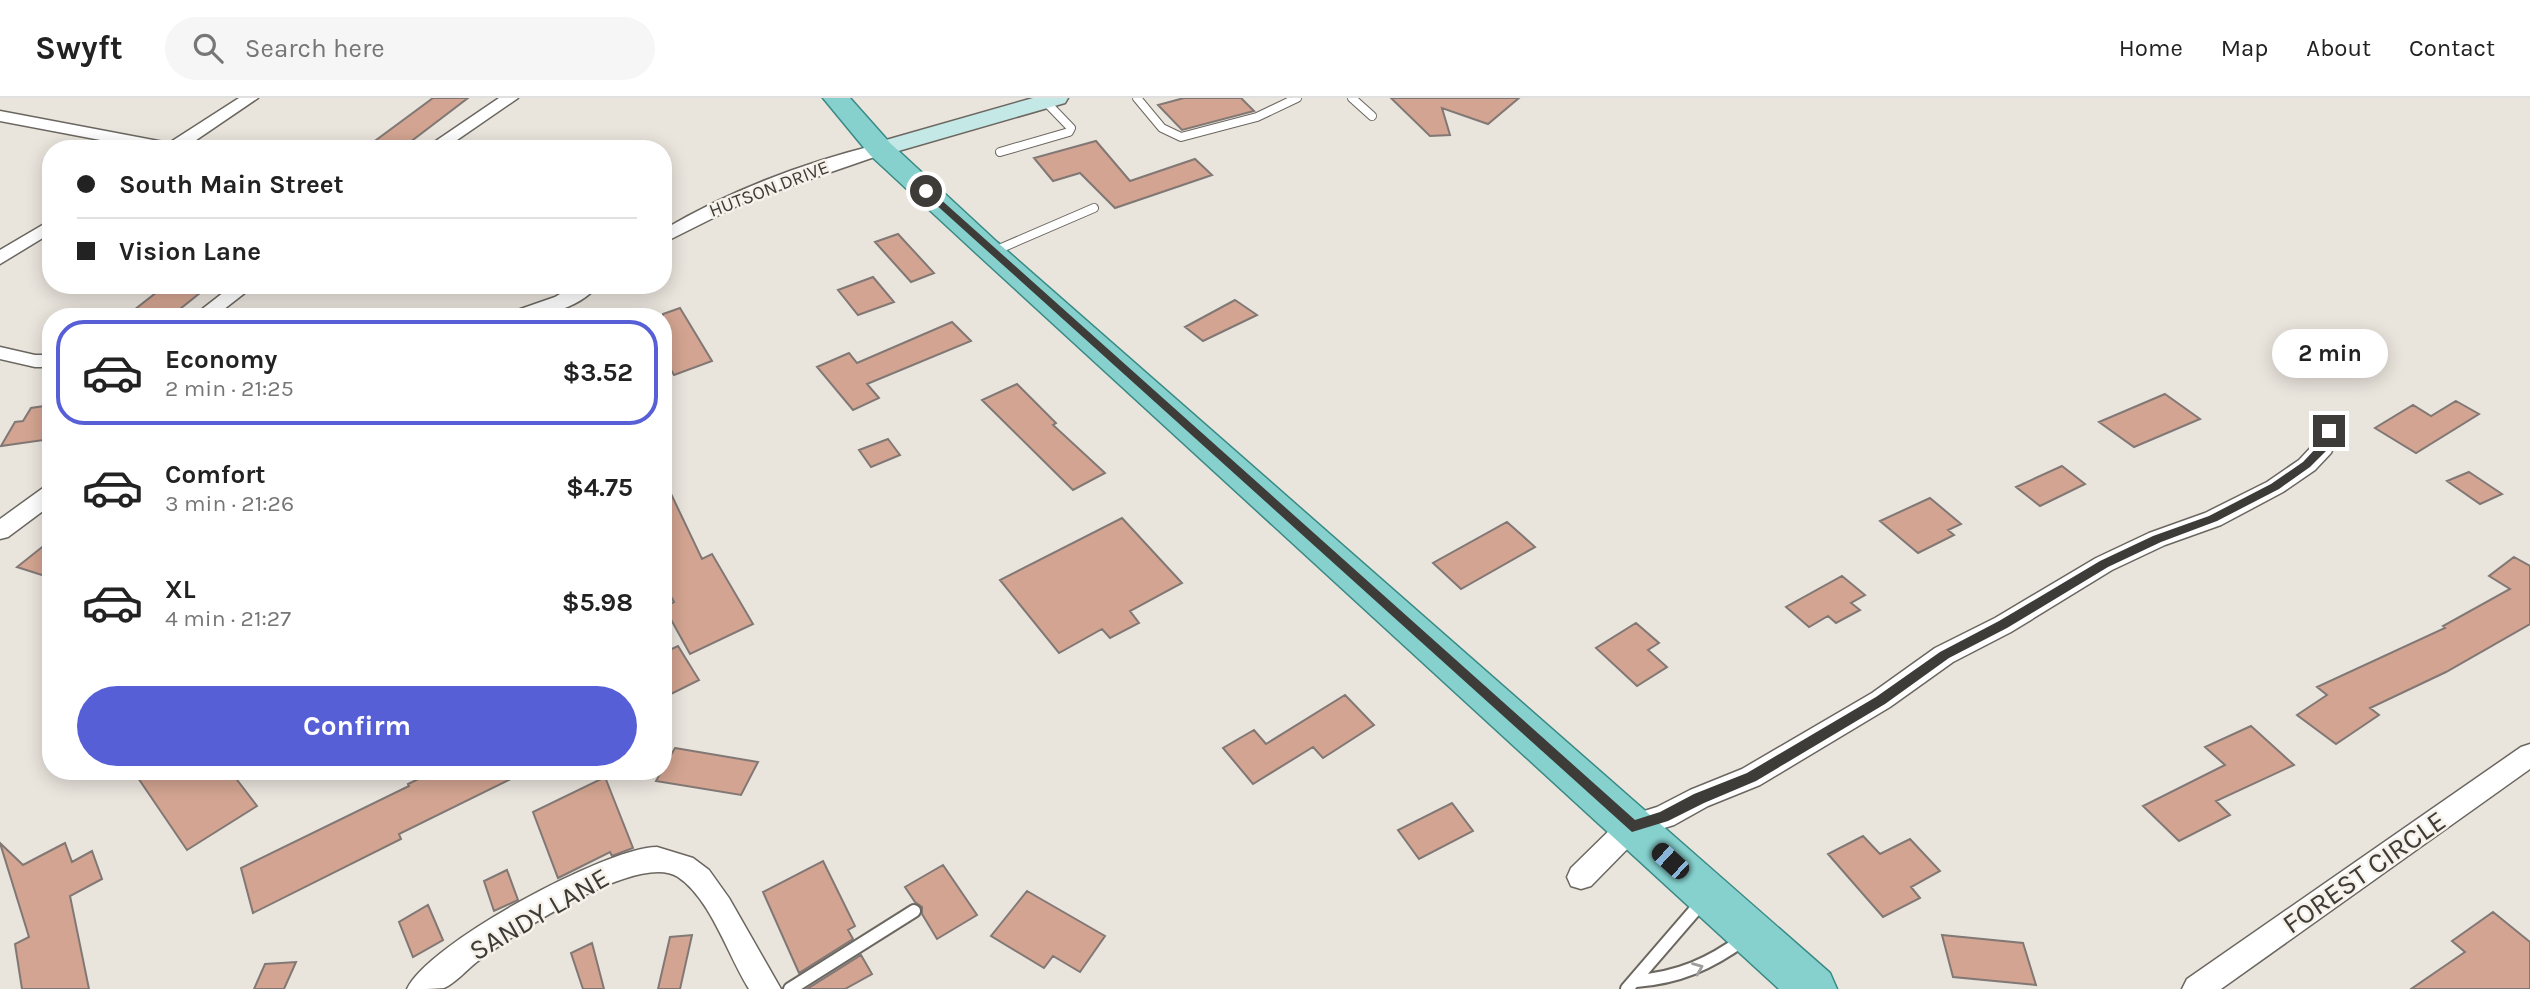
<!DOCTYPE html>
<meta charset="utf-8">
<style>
:root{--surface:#fff;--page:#f6f6f6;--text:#222;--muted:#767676;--line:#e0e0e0;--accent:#575fd6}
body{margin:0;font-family:Karla,sans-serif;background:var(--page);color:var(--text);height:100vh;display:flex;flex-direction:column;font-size:26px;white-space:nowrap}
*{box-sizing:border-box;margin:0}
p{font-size:23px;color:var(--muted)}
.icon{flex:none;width:38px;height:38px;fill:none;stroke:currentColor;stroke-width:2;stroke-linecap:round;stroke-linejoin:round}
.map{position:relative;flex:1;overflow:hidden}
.details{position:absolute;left:42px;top:210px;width:630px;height:472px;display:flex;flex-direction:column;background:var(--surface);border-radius:28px;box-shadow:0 4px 18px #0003}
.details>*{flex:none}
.banner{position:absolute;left:42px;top:42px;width:630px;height:154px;border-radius:28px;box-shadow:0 4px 18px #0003;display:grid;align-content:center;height:154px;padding:0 35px;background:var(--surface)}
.end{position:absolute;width:32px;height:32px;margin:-16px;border:9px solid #3e3c39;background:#fff;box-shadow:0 0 0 4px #fff}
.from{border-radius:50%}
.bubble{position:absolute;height:49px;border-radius:24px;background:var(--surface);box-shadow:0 4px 18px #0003;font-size:23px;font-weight:700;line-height:49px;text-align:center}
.car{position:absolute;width:21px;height:42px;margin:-21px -10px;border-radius:9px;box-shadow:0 0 5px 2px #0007;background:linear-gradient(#222 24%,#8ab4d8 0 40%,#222 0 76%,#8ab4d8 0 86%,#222 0)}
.banner b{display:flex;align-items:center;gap:24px;height:66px;font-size:26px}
.banner b+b{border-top:2px solid var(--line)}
.banner i{width:18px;height:18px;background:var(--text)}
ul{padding:12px 0 0;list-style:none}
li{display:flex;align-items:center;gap:21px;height:105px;margin:0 14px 10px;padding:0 21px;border:4px solid transparent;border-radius:28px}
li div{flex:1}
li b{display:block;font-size:26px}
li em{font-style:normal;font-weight:700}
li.on{border-color:var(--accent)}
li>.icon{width:63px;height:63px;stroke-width:1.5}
.action{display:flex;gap:14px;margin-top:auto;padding:14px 35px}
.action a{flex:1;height:80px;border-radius:42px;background:var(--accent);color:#fff;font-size:28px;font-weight:700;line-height:80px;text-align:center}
header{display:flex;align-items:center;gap:42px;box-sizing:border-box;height:98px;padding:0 35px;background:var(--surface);border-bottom:2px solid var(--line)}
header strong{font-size:33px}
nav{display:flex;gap:38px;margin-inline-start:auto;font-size:24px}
.search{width:490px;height:63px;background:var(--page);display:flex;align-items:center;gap:18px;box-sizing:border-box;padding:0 24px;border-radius:38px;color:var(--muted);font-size:26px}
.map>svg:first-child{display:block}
</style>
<header>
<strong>Swyft</strong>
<div class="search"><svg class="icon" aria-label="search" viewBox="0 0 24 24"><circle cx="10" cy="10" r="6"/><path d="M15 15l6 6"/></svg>Search here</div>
<nav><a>Home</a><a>Map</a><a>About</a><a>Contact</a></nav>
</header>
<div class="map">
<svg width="2530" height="891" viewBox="0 0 2530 891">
<rect width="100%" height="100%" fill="#e9e4dc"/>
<path fill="#d3a491" stroke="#817875" stroke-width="2" d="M433,0H468L401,51H364Z
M1184,0H1241L1254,13L1182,32L1158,7Z
M1391,0H1519L1488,26L1442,10L1450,37L1430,38Z
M1096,43L1130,83L1195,61L1212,77L1115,110L1080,75L1053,83L1034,60Z
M898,136L934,175L911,184L875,144Z
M873,179L894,204L858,217L838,192Z
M166,187H210L170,219H125Z
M1235,202L1257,217L1203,243L1185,229Z
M680,210L712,263L674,277L663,258V216Z
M952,224L971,243L867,286L879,300L853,312L817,269L849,255L857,265Z
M1017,286L1056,325L1053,327L1105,375L1073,392L982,302Z
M2165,296L2200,321L2134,349L2099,324Z
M2456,303L2479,316L2416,355L2375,330L2413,307L2431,318Z
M51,307V341L1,348L15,324L23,323L31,310Z
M888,341L900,357L871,369L859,352Z
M2062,368L2085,386L2040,408L2016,389Z
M2469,374L2502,396L2480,406L2447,383Z
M663,379L702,461L712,456L753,526L690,556L664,509L674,504L663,484Z
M1930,400L1961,426L1948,432L1954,437L1918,455L1880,423Z
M1122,420L1182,485L1130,513L1139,525L1110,540L1102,531L1059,555L1000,482Z
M1507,424L1535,449L1461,491L1433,465Z
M51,442V480L17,469Z
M2514,459L2530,468V526L2446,574L2370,610L2379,617L2336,646L2297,617L2327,597L2317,589L2445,530L2443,528L2510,491L2489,478Z
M1842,478L1865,497L1851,505L1860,512L1836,525L1828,518L1809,529L1786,509Z
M1636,525L1659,545L1648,552L1667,569L1637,588L1596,550Z
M678,548L699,582L663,600V555Z
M1345,597L1374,627L1323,660L1313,649L1253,686L1223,650L1254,632L1266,646Z
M2251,628L2294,667L2216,703L2230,717L2179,743L2143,708L2225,667L2205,649Z
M675,650L758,664L741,697L656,683Z
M134,674H231L257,708L187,752Z
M433,674H525L399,736L401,741L253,815L241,770L409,688L408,686Z
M605,679L633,750L612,758L610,754L558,780L533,714Z
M1452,705L1473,733L1419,761L1398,732Z
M1863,738L1880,756L1910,741L1940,773L1911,789L1920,800L1883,819L1828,756Z
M0,745L23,767L65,745L72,764L92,753L102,781L70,798L89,891H22L15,846L29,839Z
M823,763L855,828L848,832L853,841L799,875L763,794Z
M943,767L977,817L937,841L922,816V809L915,804L905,789Z
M507,772L518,802L494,813L484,783Z
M1027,793L1105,838L1080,874L1053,858L1044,870L991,838Z
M428,807L443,842L413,859L399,824Z
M2493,814L2530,844V891H2411L2465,854L2452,843Z
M692,837L680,891H658L670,839Z
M1942,837L2023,845L2036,887L1953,879Z
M592,845L604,891H583L571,855Z
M861,857L872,876L845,891H807Z
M296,864L284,891H254L265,866Z"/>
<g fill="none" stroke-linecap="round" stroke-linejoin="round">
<defs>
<path id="lane-far1" d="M1137,0L1162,30L1181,39L1257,19L1297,0
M1352,0L1372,18
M1000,54L1069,34L1071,30L1045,3
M992,154L1094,110"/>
<path id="lane" d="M1636,883C1678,880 1710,866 1744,841
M790,891L914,813
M1627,891L1702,804"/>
<path id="street" d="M239,0H258L183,51H148L0,23V13L169,45Z
M499,0H518L444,51H424Z
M880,46L888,51L886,55L747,103L663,145V132C729,93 806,64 880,46Z
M51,122V135L0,166V152Z
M233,187H255L214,219H192Z
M575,187H598C578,213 537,219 507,219L509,215L555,199Z
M0,249L35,257H51V269H35L0,261Z
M2326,317L2333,319L2340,333L2331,355L2315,372L2283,394L2221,427L2165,447L2112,472L2011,534L1953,564L1890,609L1760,687L1708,708L1674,727L1641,737L1591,788L1581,791L1571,788L1567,779L1571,770L1622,720L1657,709L1690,692L1742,671L1872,595L1935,550L1995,520L2096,460L2149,435L2205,415L2267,384L2299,362L2313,347L2318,333L2316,324L2319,319Z
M51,387V407L8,439L0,441V421L43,390Z
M2530,646V671L2221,891H2182L2187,881L2521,649Z
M657,749L693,760L709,772L729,800L781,891H749C728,858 711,801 678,779C638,753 511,838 478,863C467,871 456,885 444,890C436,891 417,891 407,891C427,846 607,749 657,749Z"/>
<path id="secondary" d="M1033,0H1068L1065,5L888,56H872L868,51L872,46Z"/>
<path id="primary" d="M823,0H850L890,45L997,144L1830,875L1837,891H1779L977,156L870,57Z"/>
</defs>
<use href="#lane-far1" stroke="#6b6760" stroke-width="10"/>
<use href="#lane" stroke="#6b6760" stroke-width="16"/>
<use href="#street" stroke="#6b6760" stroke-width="3"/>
<use href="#secondary" stroke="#6b6760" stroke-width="3"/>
<use href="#primary" stroke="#398984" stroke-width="3"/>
<use href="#lane-far1" stroke="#fff" stroke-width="8"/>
<use href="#lane" stroke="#fff" stroke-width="12"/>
<use href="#street" fill="#fff" fill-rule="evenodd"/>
<use href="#secondary" fill="#c3e8e6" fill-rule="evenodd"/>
<use href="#primary" fill="#86d1ce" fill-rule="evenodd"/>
</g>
<defs><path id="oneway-chevron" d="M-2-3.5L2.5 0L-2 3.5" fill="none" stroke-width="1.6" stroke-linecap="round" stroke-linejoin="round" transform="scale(1.75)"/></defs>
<use stroke="#9e9e9c" href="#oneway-chevron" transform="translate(1698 870) rotate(-22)"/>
<path fill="#3e3c39" d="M923,91H929L1635,722L1660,714L1694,696L1747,675L1876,599L1940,554L1999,523L2100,463L2153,438L2209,418L2271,386L2303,364L2318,348L2326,330L2335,333L2327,352L2310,369L2279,391L2217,423L2161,444L2108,469L2007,530L1949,560L1885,606L1756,683L1704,705L1668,723L1632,734L923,95Z"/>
<g text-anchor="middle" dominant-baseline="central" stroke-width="5" stroke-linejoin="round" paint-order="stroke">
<g font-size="19" fill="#3e3c39" stroke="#f6f1e9">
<text transform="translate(769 91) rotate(-21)">HUTSON DRIVE</text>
</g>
<g font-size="28" fill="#3e3c39" stroke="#f6f1e9">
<text transform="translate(2364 774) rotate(-35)">FOREST CIRCLE</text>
<text transform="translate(539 816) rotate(-30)">SANDY LANE</text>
</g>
</g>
</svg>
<i class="end from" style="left:926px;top:93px"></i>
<i class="end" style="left:2329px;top:333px"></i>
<div class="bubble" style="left:2272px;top:231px;width:116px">2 min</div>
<i class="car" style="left:1670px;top:763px;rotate:312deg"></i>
<div class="banner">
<b><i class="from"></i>South Main Street</b>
<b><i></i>Vision Lane</b>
</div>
<section class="details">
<ul>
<li class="on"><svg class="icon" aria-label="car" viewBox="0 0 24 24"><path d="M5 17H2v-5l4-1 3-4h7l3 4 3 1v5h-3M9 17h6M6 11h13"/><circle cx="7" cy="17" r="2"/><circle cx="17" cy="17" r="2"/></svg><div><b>Economy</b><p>2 min · 21:25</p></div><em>$3.52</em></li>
<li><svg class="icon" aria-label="car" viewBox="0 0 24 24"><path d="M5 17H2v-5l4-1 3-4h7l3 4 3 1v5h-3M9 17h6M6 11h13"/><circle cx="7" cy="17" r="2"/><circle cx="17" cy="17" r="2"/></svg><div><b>Comfort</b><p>3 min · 21:26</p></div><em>$4.75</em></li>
<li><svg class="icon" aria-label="car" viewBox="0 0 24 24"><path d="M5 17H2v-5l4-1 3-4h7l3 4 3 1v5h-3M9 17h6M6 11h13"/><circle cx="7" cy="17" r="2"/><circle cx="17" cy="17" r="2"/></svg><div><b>XL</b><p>4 min · 21:27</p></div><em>$5.98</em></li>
</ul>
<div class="action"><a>Confirm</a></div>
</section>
</div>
